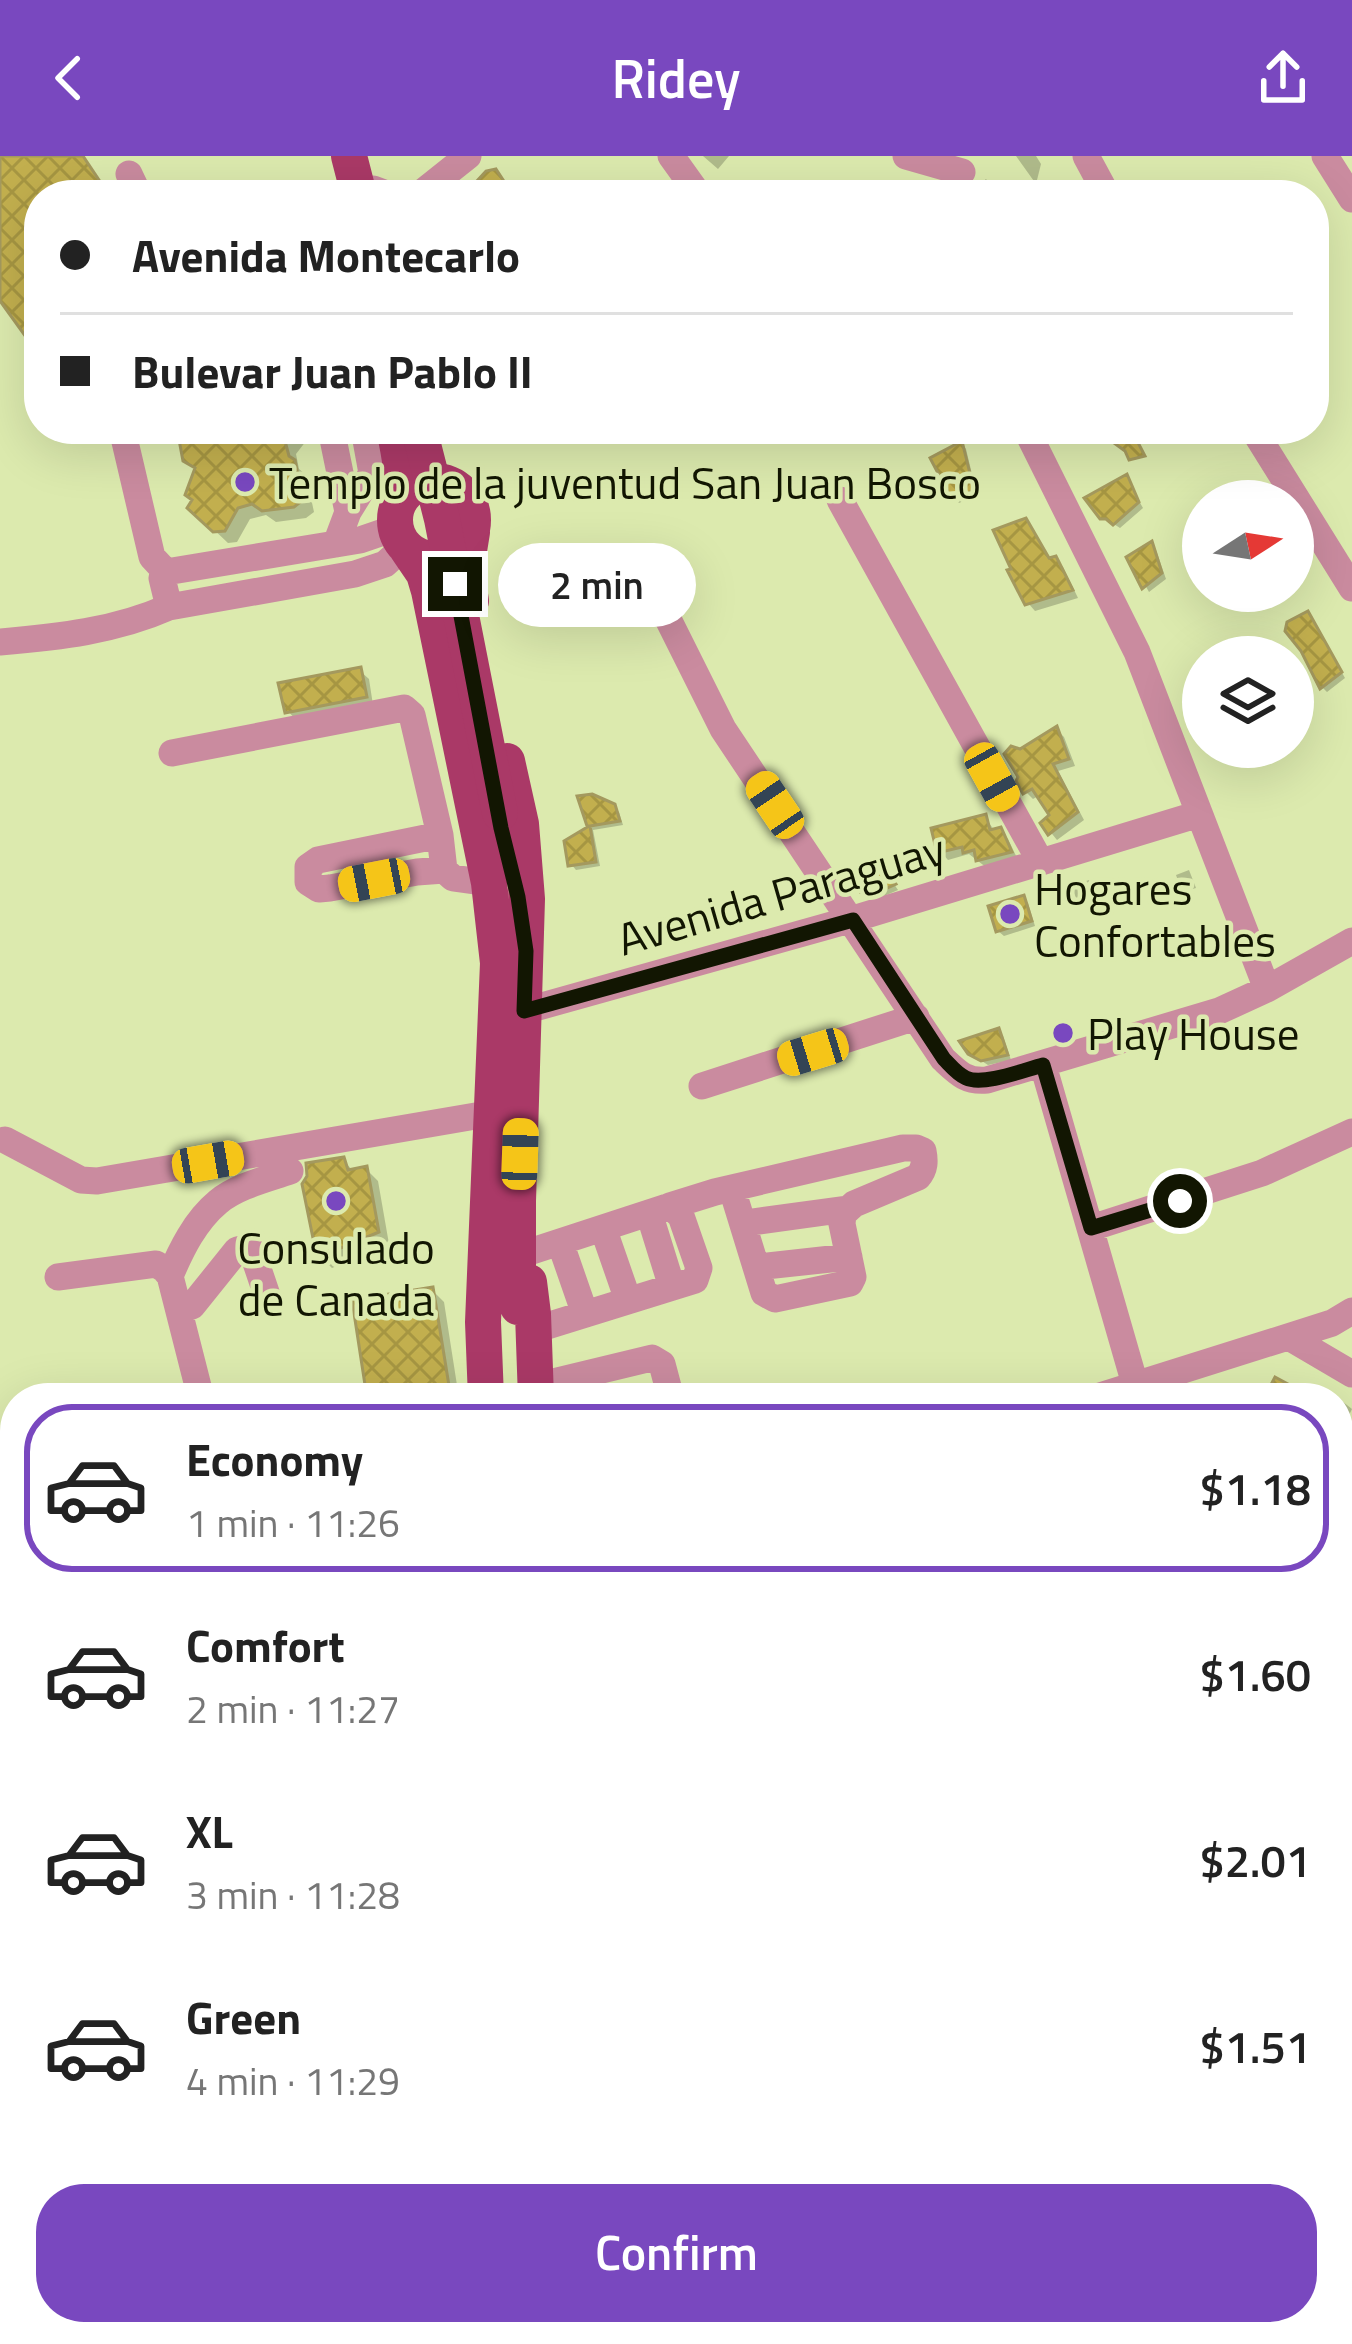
<!DOCTYPE html>
<meta charset="utf-8">
<style>
:root{--surface:#fff;--page:#f6f6f6;--text:#222;--muted:#767676;--line:#e0e0e0;--accent:#7948bf}
body{margin:0;font-family:"Titillium Web",sans-serif;background:var(--page);color:var(--text);height:100vh;display:flex;flex-direction:column;font-size:45px;white-space:nowrap}
*{box-sizing:border-box;margin:0}
p{font-size:39px;color:var(--muted)}
.icon{flex:none;width:66px;height:66px;fill:none;stroke:currentColor;stroke-width:2;stroke-linecap:round;stroke-linejoin:round}
.map{position:relative;flex:1;overflow:hidden}
.details{position:absolute;left:0px;top:1227px;width:1353px;height:963px;display:flex;flex-direction:column;background:var(--surface);border-radius:48px 48px 0 0;box-shadow:0 12px 48px #0002}
.details>*{flex:none}
.banner{position:absolute;left:24px;top:24px;width:1305px;height:264px;border-radius:48px;box-shadow:0 12px 48px #0002;display:grid;align-content:center;height:264px;padding:0 36px;background:var(--surface)}
.needle{width:78px;rotate:78deg}
.buttons{position:absolute;left:1182px;top:324px;display:grid;gap:24px}
.buttons a{display:grid;place-items:center;width:132px;height:132px;border-radius:50%;background:var(--surface);box-shadow:0 12px 48px #0002;font-size:60px}
.end{position:absolute;width:54px;height:54px;margin:-27px;border:15px solid #121602;background:#fff;box-shadow:0 0 0 6px #fff}
.from{border-radius:50%}
.bubble{position:absolute;height:84px;border-radius:42px;background:var(--surface);box-shadow:0 12px 48px #0002;font-size:39px;font-weight:600;line-height:84px;text-align:center}
.car{position:absolute;width:36px;height:72px;margin:-36px -18px;border-radius:15px;box-shadow:0 0 9px 3px #0007;background:linear-gradient(#f5c518 24%,#345 0 40%,#f5c518 0 76%,#345 0 86%,#f5c518 0)}
.banner b{display:flex;align-items:center;gap:42px;height:114px;font-size:45px}
.banner b+b{border-top:3px solid var(--line)}
.banner i{width:30px;height:30px;background:var(--text)}
ul{padding:21px 0 0;list-style:none}
li{display:flex;align-items:center;gap:36px;height:168px;margin:0 24px 18px;padding:0 12px;border:6px solid transparent;border-radius:48px}
li div{flex:1}
li b{display:block;font-size:45px}
li em{font-style:normal;font-weight:600}
li.current{border-color:var(--accent)}
li>.icon{width:108px;height:108px;stroke-width:1.5}
.cta{display:flex;gap:24px;margin-top:auto;padding:24px 36px}
.cta a{flex:1;height:138px;border-radius:48px;background:var(--accent);color:#fff;font-size:48px;font-weight:600;line-height:138px;text-align:center}
header{display:flex;justify-content:space-between;align-items:center;height:156px;padding:0 36px;background:var(--accent);color:#fff;font-size:54px;font-weight:600}
.map>svg:first-child{display:block}
</style>
<header><svg class="icon" aria-label="back" viewBox="0 0 24 24"><path d="M15 5l-7 7 7 7"/></svg>Ridey<svg class="icon" aria-label="share" viewBox="0 0 24 24"><path d="M12 15V3M7 8l5-5 5 5M5 13v7h14v-7"/></svg></header>
<div class="map">
<svg width="1352" height="2188" viewBox="0 0 1352 2188">
<defs>
<pattern id="building-cross-hatch" width="8" height="8" patternUnits="userSpaceOnUse" patternTransform="scale(3)"><rect width="8" height="8" fill="#c2af4e"/><path d="M0 0l8 8M0 8l8-8" fill="none" stroke="#a69642"/></pattern>
</defs>
<rect width="100%" height="100%" fill="#dceaae"/>
<path fill="#aebb83" d="M130,2175H209L213,2188H95Z"/>
<path fill="#0003" d="M703,0H729L718,13Z
M1016,0H1036L1041,8L1036,28Z
M986,23L999,39H968L966,35L975,32Z
M180,273H312L313,276L296,298L299,313L306,319L314,356L306,362L276,366L266,359L250,363L237,386L228,387L190,351L195,345L197,315L186,304Z
M1080,273H1107L1089,283Z
M962,288L966,293L977,339L959,347L954,342Z
M1126,322L1143,352L1120,372L1103,361Z
M1152,389L1156,394L1166,423L1149,436L1130,402Z
M1055,404L1063,411L1078,442L1035,455L1028,447L1050,405Z
M1312,464L1345,522L1327,536L1322,531Z
M360,515L369,523L373,549L296,564L288,555Z
M1057,574L1064,581L1075,610L1058,615L1084,664L1057,684L1044,668L1052,659L1040,639L1033,643L1026,636L1020,596Z
M613,650L619,656L623,669L593,674L600,710L576,714L571,708L568,687L592,672L589,669Z
M985,662L995,675L1000,674L1008,683L1018,704L987,712L969,698L948,704L940,695Z
M1189,714L1196,732L1182,736L1176,719Z
M886,716L898,734L882,741L869,740L863,734Z
M1089,724L1094,738L1077,744L1071,730Z
M1023,742L1028,747L1035,770L1004,780L998,775Z
M998,875L1003,880L1011,904L988,909L977,902Z
M343,1004L354,1016L366,1013L378,1025L389,1088L332,1112L320,1100Z
M432,1134L444,1146L459,1242H370Z
M1320,1233L1338,1242H1311Z
M1338,1242L1352,1253L1338,1282Z
M1352,1569V1641L1338,1632V1600Z
M1348,1853L1352,1858V1953L1339,1927L1343,1925L1341,1919L1348,1915L1338,1893V1858Z
M15,2118V2175H46L50,2188H0V2122Z
M594,2175H673L658,2188H605Z
M856,2175H921L929,2188H847Z"/>
<g fill="none" stroke-linecap="round" stroke-linejoin="round">
<path stroke="#60baf4" stroke-width="6" d="M0,1395L15,1402"/>
</g>
<path fill="url(#building-cross-hatch)" stroke="#a4995e" stroke-width="3" d="M0,0H83L109,39H39V199L0,145Z
M496,13L513,39H464L486,15Z
M177,273H295L285,285L289,300L295,304L303,344L294,351L262,355L252,348L238,352L225,375L213,376L187,352L192,344L185,339L195,312L183,305Z
M1114,273H1131L1145,300L1129,304L1125,295L1114,287Z
M962,285L974,334L952,344L930,302Z
M1127,318L1139,346L1113,369L1106,363H1100L1084,342Z
M1026,362L1049,402L1056,400L1073,434L1025,449L1007,414L1011,413L993,374Z
M1152,385L1162,417L1142,433L1126,401Z
M1308,455L1342,516L1320,533L1301,495L1285,475L1287,466Z
M361,511L367,541L285,557L278,527Z
M1057,570L1069,603L1053,608L1078,656L1048,679L1040,667L1049,659L1032,633L1023,638L1016,625L1018,621L1004,598L1011,590L1020,593Z
M592,638L615,648L620,665L590,670L596,706L568,710L564,685L589,670H587L577,640Z
M986,658L990,674L1001,671L1012,696L976,705L974,694L963,697L962,691L937,697L931,672Z
M882,707L896,728L876,737L860,736L854,726Z
M1024,739L1032,765L996,776L988,750Z
M999,872L1008,899L981,905L968,898L959,885Z
M344,1001L348,1014L367,1010L379,1076L317,1102L302,1028L307,1020L306,1007Z
M433,1131L451,1242H367L352,1144Z
M1275,1221L1314,1242H1264Z
M15,2114V2188H0V2119Z"/>
<g fill="none" stroke-linecap="round" stroke-linejoin="round">
<path stroke="#ca8b9f" stroke-width="27" d="M671,0L699,39
M906,0L962,16
M1086,0L1107,39
M1325,0L1352,43
M129,18L139,39
M373,33L389,39
M419,39L468,0
M122,273L152,401L166,416
M331,273L348,356
M1026,273L1137,496L1267,833
M1253,273L1352,432
M840,344L1040,705
M395,372L360,384L166,416L162,422L169,451L355,418L385,408L405,390
M336,388L348,356L372,317L364,273
M642,411L723,573L943,903C958,917 966,926 987,924L1219,855L1267,833L1352,785
M0,486C58,481 115,475 169,451
M172,597L404,552L412,559L440,679L444,714
M440,679L318,704L308,711V726L319,733L330,732L417,716L444,714L453,722L489,727
M524,855L853,763L1199,658
M1043,909L1139,1242
M702,930L916,861
M5,984L81,1024L97,1025L493,957
M670,1050L715,1036L903,992H916L923,995C925,1005 925,1013 918,1021L854,1048L843,1058L842,1068L853,1121L850,1127L775,1143L764,1137L732,1033
M649,1057L672,1131
M745,1067L847,1053
M603,1072L628,1144
M1091,1072L1262,1017L1352,976
M560,1086L585,1158
M523,1098L670,1050L681,1060L699,1112L695,1124L534,1174
M757,1111L849,1101
M170,1120C181,1094 195,1065 218,1046C237,1030 267,1023 290,1015
M58,1121L156,1108L164,1113L170,1120L201,1242
M179,1155L192,1150L237,1094L245,1092L252,1095L270,1148
M1289,1181L1352,1218
M536,1230L652,1202L662,1208L671,1242
M1094,1242L1332,1167L1352,1155
M1338,1430L1352,1438
M1338,1663L1352,1671
M1338,2049L1352,2073
M364,2175L393,2188
M938,2175L940,2178
M1102,2175L1109,2188
M504,2188L509,2175
M811,2188L832,2175"/>
<path stroke="#aa3967" stroke-width="36" d="M349,0L359,39
M394,273C400,300 404,319 398,347
M395 364a39 39 0 1 1 78 0a39 39 0 1 1-78 0Z
M407,393L424,418L429,435L489,727L498,807L483,1166L486,1242
M471,445L466,413L472,376
M507,605L521,668L527,743L518,1045V1151
M529,1126L533,1158L536,1242
M716,2175L723,2188
M752,2175L759,2188"/>
<path stroke="#aa3967" stroke-width="36" d="M419,273L442,363L500,657"/>
</g>
<g fill="none" stroke-linecap="round" stroke-linejoin="round">
<path stroke="#121602" stroke-width="15" d="M455,428L501,672L518,741L526,795L524,855L853,764L944,903C950,909 957,918 966,922C983,930 1024,914 1043,909L1091,1072L1180,1045"/>
</g>
<g fill="#7948bf" stroke="#dceaae" stroke-width="4.5">
<circle cx="245" cy="326" r="12"/>
<circle cx="1010" cy="758" r="12"/>
<circle cx="1063" cy="877" r="12"/>
<circle cx="336" cy="1045" r="12"/>
</g>
<g text-anchor="middle" dominant-baseline="central" stroke-width="9" stroke-linejoin="round" paint-order="stroke">
<g font-size="45" fill="#121602" stroke="#dceaae" text-anchor="start">
<text x="269" y="326">Templo de la juventud San Juan Bosco</text>
<text x="1034" y="732">Hogares<tspan x="1034" dy="52">Confortables</tspan></text>
<text x="1087" y="877">Play House</text>
<text x="336" y="1091" text-anchor="middle">Consulado<tspan x="336" dy="52">de Canada</tspan></text>
</g>
<g font-size="45" fill="#121602" stroke="#dceaae">
<text transform="translate(781 737) rotate(-16)">Avenida Paraguay</text>
</g>
</g>
</svg>
<div class="buttons">
<a><svg class="needle" viewBox="-14 -14 28 28"><path d="M0-13l5 13h-10z" fill="#e53935"/><path d="M0 13l5-13h-10z" fill="#767676"/></svg></a>
<a><svg class="icon" aria-label="layers" viewBox="0 0 24 24"><path d="M12 4l9 5-9 5-9-5zM3 14l9 5 9-5"/></svg></a>
</div>
<i class="end from" style="left:1180px;top:1045px"></i>
<i class="end" style="left:455px;top:428px"></i>
<div class="bubble" style="left:498px;top:387px;width:198px">2 min</div>
<i class="car" style="left:992px;top:621px;rotate:151deg"></i>
<i class="car" style="left:775px;top:649px;rotate:326deg"></i>
<i class="car" style="left:374px;top:724px;rotate:259deg"></i>
<i class="car" style="left:813px;top:896px;rotate:253deg"></i>
<i class="car" style="left:520px;top:998px;rotate:2deg"></i>
<i class="car" style="left:208px;top:1006px;rotate:80deg"></i>
<div class="banner">
<b><i class="from"></i>Avenida Montecarlo</b>
<b><i></i>Bulevar Juan Pablo II</b>
</div>
<section class="details">
<ul>
<li class="current"><svg class="icon" aria-label="car" viewBox="0 0 24 24"><path d="M5 17H2v-5l4-1 3-4h7l3 4 3 1v5h-3M9 17h6M6 11h13"/><circle cx="7" cy="17" r="2"/><circle cx="17" cy="17" r="2"/></svg><div><b>Economy</b><p>1 min · 11:26</p></div><em>$1.18</em></li>
<li><svg class="icon" aria-label="car" viewBox="0 0 24 24"><path d="M5 17H2v-5l4-1 3-4h7l3 4 3 1v5h-3M9 17h6M6 11h13"/><circle cx="7" cy="17" r="2"/><circle cx="17" cy="17" r="2"/></svg><div><b>Comfort</b><p>2 min · 11:27</p></div><em>$1.60</em></li>
<li><svg class="icon" aria-label="car" viewBox="0 0 24 24"><path d="M5 17H2v-5l4-1 3-4h7l3 4 3 1v5h-3M9 17h6M6 11h13"/><circle cx="7" cy="17" r="2"/><circle cx="17" cy="17" r="2"/></svg><div><b>XL</b><p>3 min · 11:28</p></div><em>$2.01</em></li>
<li><svg class="icon" aria-label="car" viewBox="0 0 24 24"><path d="M5 17H2v-5l4-1 3-4h7l3 4 3 1v5h-3M9 17h6M6 11h13"/><circle cx="7" cy="17" r="2"/><circle cx="17" cy="17" r="2"/></svg><div><b>Green</b><p>4 min · 11:29</p></div><em>$1.51</em></li>
</ul>
<div class="cta"><a>Confirm</a></div>
</section>
</div>
